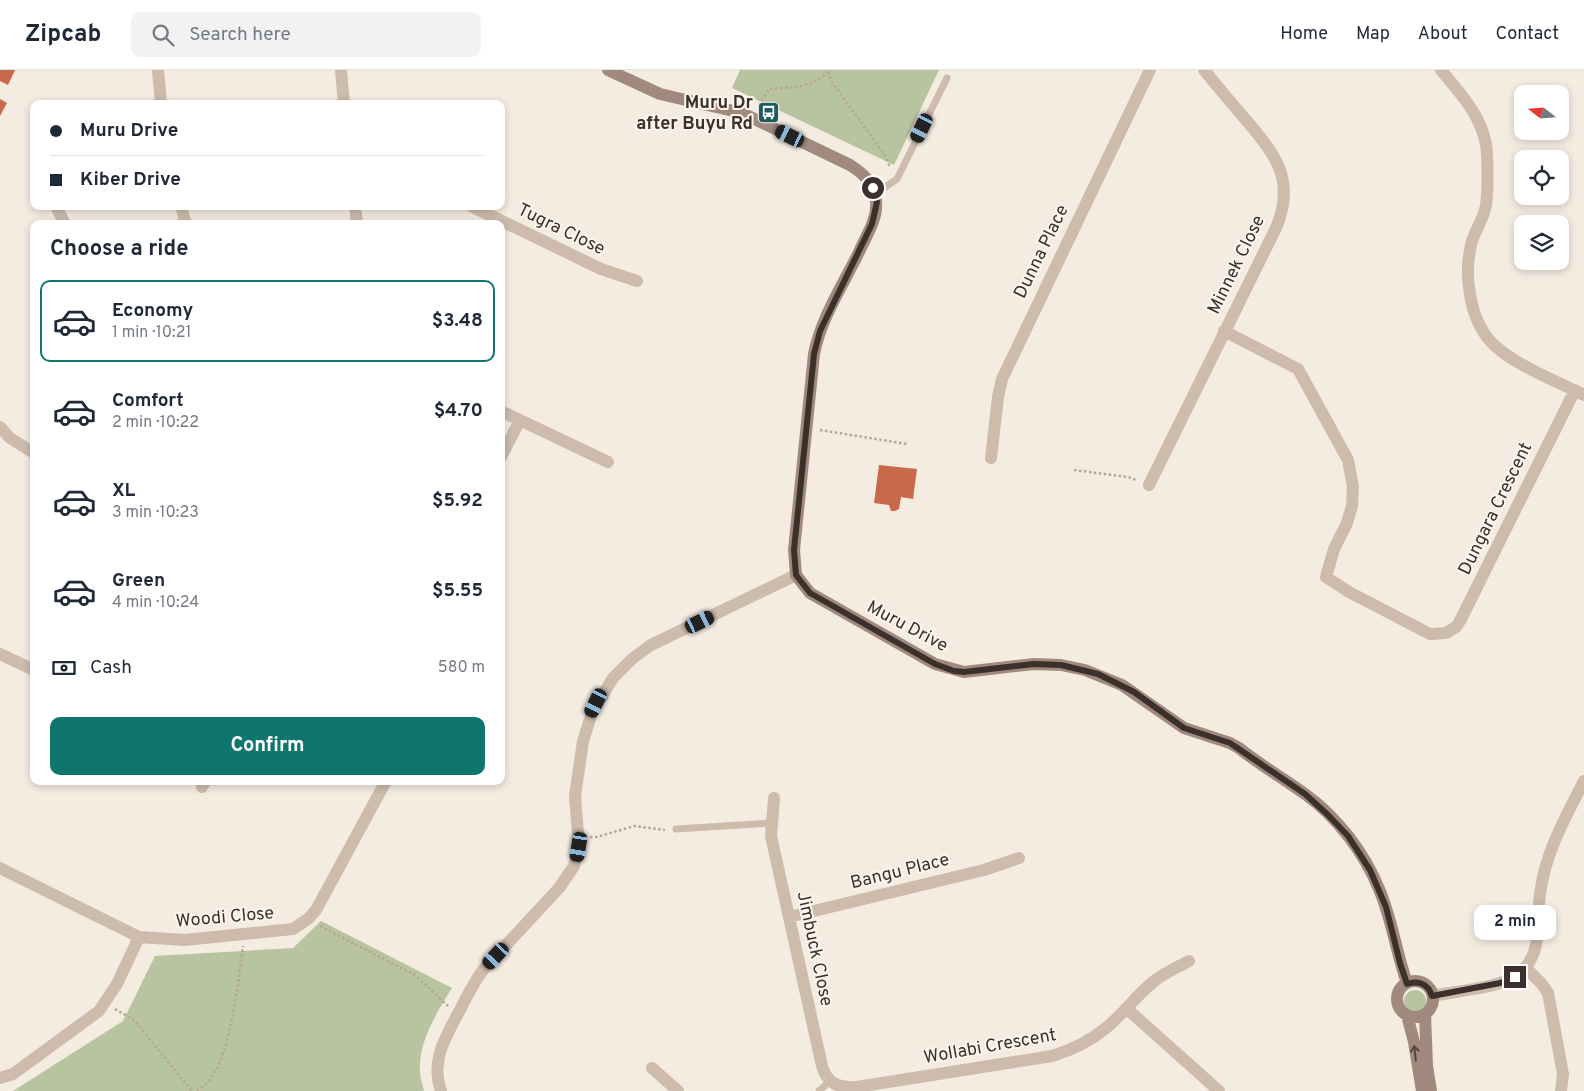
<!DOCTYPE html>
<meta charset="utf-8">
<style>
:root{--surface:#fff;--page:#f2f2f3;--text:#1f2937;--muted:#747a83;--line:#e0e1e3;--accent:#0f766e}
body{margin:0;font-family:Overpass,sans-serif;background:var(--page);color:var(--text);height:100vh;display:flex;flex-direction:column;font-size:19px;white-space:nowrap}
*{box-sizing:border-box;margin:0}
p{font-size:16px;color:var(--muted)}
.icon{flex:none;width:28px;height:28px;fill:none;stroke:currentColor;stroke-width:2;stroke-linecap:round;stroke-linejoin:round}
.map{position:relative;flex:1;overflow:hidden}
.details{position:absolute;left:30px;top:150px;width:475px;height:565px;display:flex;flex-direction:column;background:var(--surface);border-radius:10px;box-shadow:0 2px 8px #0003}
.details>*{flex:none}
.banner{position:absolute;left:30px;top:30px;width:475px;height:110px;border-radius:10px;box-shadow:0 2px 8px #0003;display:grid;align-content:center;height:110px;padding:0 20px;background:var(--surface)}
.needle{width:32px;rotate:287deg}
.buttons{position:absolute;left:1514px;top:15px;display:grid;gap:10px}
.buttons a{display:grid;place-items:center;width:55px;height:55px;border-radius:10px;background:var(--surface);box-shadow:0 2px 8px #0003;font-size:25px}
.end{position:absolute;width:22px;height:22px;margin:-11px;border:6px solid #3b302b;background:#fff;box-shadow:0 0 0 2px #fff}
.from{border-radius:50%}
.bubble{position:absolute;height:35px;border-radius:10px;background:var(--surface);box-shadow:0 2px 8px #0003;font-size:16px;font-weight:700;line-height:35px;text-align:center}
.car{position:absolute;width:15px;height:30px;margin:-15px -8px;border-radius:6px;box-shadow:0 0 4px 1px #0007;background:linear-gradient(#222 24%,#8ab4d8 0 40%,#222 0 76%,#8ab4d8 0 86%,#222 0)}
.banner b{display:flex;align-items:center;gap:18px;height:48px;font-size:19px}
.banner b+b{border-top:1px solid var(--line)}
.banner i{width:12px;height:12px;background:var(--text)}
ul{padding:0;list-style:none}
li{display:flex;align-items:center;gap:15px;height:82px;margin:0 10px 8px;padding:0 10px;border:2px solid transparent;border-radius:10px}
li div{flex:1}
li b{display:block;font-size:19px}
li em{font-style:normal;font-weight:700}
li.selected{border-color:var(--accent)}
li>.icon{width:45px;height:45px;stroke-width:1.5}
h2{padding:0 20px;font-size:22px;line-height:60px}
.pay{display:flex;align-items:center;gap:12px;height:55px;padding:0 20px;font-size:19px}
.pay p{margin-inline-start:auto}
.primary-button{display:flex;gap:10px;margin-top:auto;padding:10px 20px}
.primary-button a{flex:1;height:58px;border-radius:10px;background:var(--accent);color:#fff;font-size:20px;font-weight:700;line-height:58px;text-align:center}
header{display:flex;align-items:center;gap:30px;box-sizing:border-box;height:70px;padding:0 25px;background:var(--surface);border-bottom:1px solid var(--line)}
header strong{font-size:24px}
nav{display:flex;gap:28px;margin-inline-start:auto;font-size:18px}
.search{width:350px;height:45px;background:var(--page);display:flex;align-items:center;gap:12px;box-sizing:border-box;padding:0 18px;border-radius:10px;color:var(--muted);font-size:19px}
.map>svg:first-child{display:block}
</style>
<header>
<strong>Zipcab</strong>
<div class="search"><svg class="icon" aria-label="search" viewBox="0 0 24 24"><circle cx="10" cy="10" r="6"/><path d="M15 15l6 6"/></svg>Search here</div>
<nav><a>Home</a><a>Map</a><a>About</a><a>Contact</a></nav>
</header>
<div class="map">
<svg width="1584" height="1021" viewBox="0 0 1584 1021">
<rect width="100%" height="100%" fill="#f4ebe1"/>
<path fill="#b8c4a0" d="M740,0H939L894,95L732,18Z
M321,851L452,918C437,942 418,972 420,1002C420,1008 423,1015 424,1021H13L123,951L155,886L293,878Z
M1404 931a11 11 0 1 1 22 0a11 11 0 1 1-22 0Z"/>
<path fill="#c8694b" d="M0,0H15L8,15L0,11Z
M0,29L7,33L0,46Z
M879,395L917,399L913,429L901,427L899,439L895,441H891L889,435L874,433Z"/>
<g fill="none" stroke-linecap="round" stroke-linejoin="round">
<path stroke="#b9a596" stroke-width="2.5" stroke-dasharray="2.5 2.5" stroke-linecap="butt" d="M828,2L832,12L884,84L890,97
M759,35L769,19L796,17L812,13L832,0
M820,360L907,374
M1074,400L1128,407L1136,410
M590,767H597L634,756L665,760
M320,856L415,905L448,936
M115,939L134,950L192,1021
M197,1021C201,1017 208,1013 211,1008C230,986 239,907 243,876"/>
<path stroke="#cdbbac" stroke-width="7" d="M875,124L897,109L947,8
M676,759L771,753
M819,1021L830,1011"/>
<path stroke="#cdbbac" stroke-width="12" d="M158,0L161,34
M341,0L344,34
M1441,0C1460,23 1480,44 1486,74C1488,89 1488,121 1486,135C1484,148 1476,159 1472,171C1463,204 1469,251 1494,275C1517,296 1556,311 1584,325
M56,136L65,154
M181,136L186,154
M355,136L357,154
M471,136L601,199L637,211
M1224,261L1298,299L1348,390L1353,417L1352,436L1347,453L1334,479L1326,507L1349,522L1430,564L1446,563L1456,557L1460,551L1575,320
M501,341L608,392
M0,357L10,368L34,383
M501,387L520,350
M991,388L998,327L1002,309L1150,0
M1149,415L1276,158C1296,111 1276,85 1246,50C1232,34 1218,17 1204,0
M0,584L34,600
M202,717L205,711
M774,728L771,766L822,996C827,1014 839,1018 857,1017L1052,986C1072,980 1090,971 1106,958C1123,944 1136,926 1153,912C1164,903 1176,898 1189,891
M0,798L139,867L184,870L293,859L308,849L316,840L386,711
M789,847L984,800L1019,788
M1526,898L1541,913L1548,923L1563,1004L1561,1021
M1433,926C1455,921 1500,918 1517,905C1544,886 1536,853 1540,824C1545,783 1565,748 1584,711
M1126,938L1219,1021
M652,998L678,1021
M0,1008L13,1004L99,941L117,914L139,867
M441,1021C430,991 446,966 460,940C467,926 474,912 483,900L559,818L574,796L579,777L575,726L583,671L592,643L613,608L633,588L651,575L796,505"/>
<path stroke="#a18a7d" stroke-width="12" d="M608,0L660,24L742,43L850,95C864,104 875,114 876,131C878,149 866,166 859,182C843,215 821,248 814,284L794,480L796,505L810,523L935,594L964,602L1034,594L1061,595L1085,600L1122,615L1184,658L1230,673L1239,678C1260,695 1283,708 1305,724C1337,747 1364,782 1379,819C1392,849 1396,882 1407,913
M1397 929a18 18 0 1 1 36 0a18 18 0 1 1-36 0Z
M1425,944L1427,996L1431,1021
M1407,945L1414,972L1422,1021"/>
</g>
<defs><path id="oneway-shaft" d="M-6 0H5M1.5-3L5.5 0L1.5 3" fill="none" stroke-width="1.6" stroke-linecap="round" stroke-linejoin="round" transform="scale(1.25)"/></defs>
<use stroke="#544640" href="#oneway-shaft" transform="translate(1415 983) rotate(-96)"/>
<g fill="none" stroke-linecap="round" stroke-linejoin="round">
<path stroke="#3b302b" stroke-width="6" d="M873,118L877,132L872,154L820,261L814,284L794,480L796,505L810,523L935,594L954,601L964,602L1034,594L1061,595L1098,604L1134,622L1184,658L1230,673L1305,724L1328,745L1348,766L1370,800L1386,837L1400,893L1407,914C1419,910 1428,914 1432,926L1500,913L1515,907"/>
</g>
<defs>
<symbol id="bus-square" viewBox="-11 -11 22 22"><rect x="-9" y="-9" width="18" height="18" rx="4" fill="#1f5a5e" stroke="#fbf5ee"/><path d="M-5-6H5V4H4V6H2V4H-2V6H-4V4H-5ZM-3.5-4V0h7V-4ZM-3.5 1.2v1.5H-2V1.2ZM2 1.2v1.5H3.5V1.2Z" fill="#fff"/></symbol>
</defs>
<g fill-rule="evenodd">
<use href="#bus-square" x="756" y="30" width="25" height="25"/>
</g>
<g text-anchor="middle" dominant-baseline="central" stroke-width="4" stroke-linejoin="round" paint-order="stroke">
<g font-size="18" font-weight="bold" fill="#3b302b" stroke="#fbf5ee" text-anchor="end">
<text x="753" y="33">Muru Dr<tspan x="753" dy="21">after Buyu Rd</tspan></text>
</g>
<g font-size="18" fill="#3b302b" stroke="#fbf5ee">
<text transform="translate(561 160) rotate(26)">Tugra Close</text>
<text transform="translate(1042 182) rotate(-64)">Dunna Place</text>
<text transform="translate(1237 195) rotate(-64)">Minnek Close</text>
<text transform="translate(1496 439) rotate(-64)">Dungara Crescent</text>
<text transform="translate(907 557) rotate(28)">Muru Drive</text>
<text transform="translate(900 802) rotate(-14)">Bangu Place</text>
<text transform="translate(225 848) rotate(-5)">Woodi Close</text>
<text transform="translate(814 879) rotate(78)">Jimbuck Close</text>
<text transform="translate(990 977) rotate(-10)">Wollabi Crescent</text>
</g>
</g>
</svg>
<div class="buttons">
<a><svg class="needle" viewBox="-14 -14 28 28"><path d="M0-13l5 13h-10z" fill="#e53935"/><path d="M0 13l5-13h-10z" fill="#747a83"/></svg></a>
<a><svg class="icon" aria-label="locate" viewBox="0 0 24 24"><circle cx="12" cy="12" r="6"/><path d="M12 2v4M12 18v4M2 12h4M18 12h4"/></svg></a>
<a><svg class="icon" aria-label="layers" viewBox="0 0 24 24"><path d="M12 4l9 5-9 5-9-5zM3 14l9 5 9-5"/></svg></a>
</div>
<i class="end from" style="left:873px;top:118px"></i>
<i class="end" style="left:1515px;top:907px"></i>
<div class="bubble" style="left:1474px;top:835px;width:82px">2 min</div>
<i class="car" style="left:922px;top:58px;rotate:206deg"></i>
<i class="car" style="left:790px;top:66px;rotate:296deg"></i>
<i class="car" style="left:700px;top:552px;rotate:64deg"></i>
<i class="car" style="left:596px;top:633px;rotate:206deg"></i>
<i class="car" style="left:579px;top:777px;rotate:189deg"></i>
<i class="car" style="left:496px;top:886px;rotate:223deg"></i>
<div class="banner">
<b><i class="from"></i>Muru Drive</b>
<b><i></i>Kiber Drive</b>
</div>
<section class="details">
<h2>Choose a ride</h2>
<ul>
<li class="selected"><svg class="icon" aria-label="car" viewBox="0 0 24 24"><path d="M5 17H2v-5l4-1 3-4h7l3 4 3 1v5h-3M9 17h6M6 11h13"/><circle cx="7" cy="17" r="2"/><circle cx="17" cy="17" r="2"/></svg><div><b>Economy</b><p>1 min · 10:21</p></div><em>$3.48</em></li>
<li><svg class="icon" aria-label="car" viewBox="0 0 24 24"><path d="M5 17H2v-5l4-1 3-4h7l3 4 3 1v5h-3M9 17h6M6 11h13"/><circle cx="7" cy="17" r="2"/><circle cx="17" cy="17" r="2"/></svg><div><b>Comfort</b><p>2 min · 10:22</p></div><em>$4.70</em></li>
<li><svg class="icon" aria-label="car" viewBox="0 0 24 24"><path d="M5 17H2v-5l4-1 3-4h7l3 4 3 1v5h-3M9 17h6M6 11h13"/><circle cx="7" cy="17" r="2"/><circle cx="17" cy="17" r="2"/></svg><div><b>XL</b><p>3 min · 10:23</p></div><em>$5.92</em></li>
<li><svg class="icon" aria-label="car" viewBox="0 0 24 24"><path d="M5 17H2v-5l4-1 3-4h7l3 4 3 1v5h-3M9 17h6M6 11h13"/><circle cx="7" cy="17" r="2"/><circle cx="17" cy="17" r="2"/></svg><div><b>Green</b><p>4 min · 10:24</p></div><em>$5.55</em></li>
</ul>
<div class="pay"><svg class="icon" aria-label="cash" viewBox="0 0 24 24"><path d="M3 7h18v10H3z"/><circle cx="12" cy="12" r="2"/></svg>Cash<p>580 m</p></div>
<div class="primary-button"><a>Confirm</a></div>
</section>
</div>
